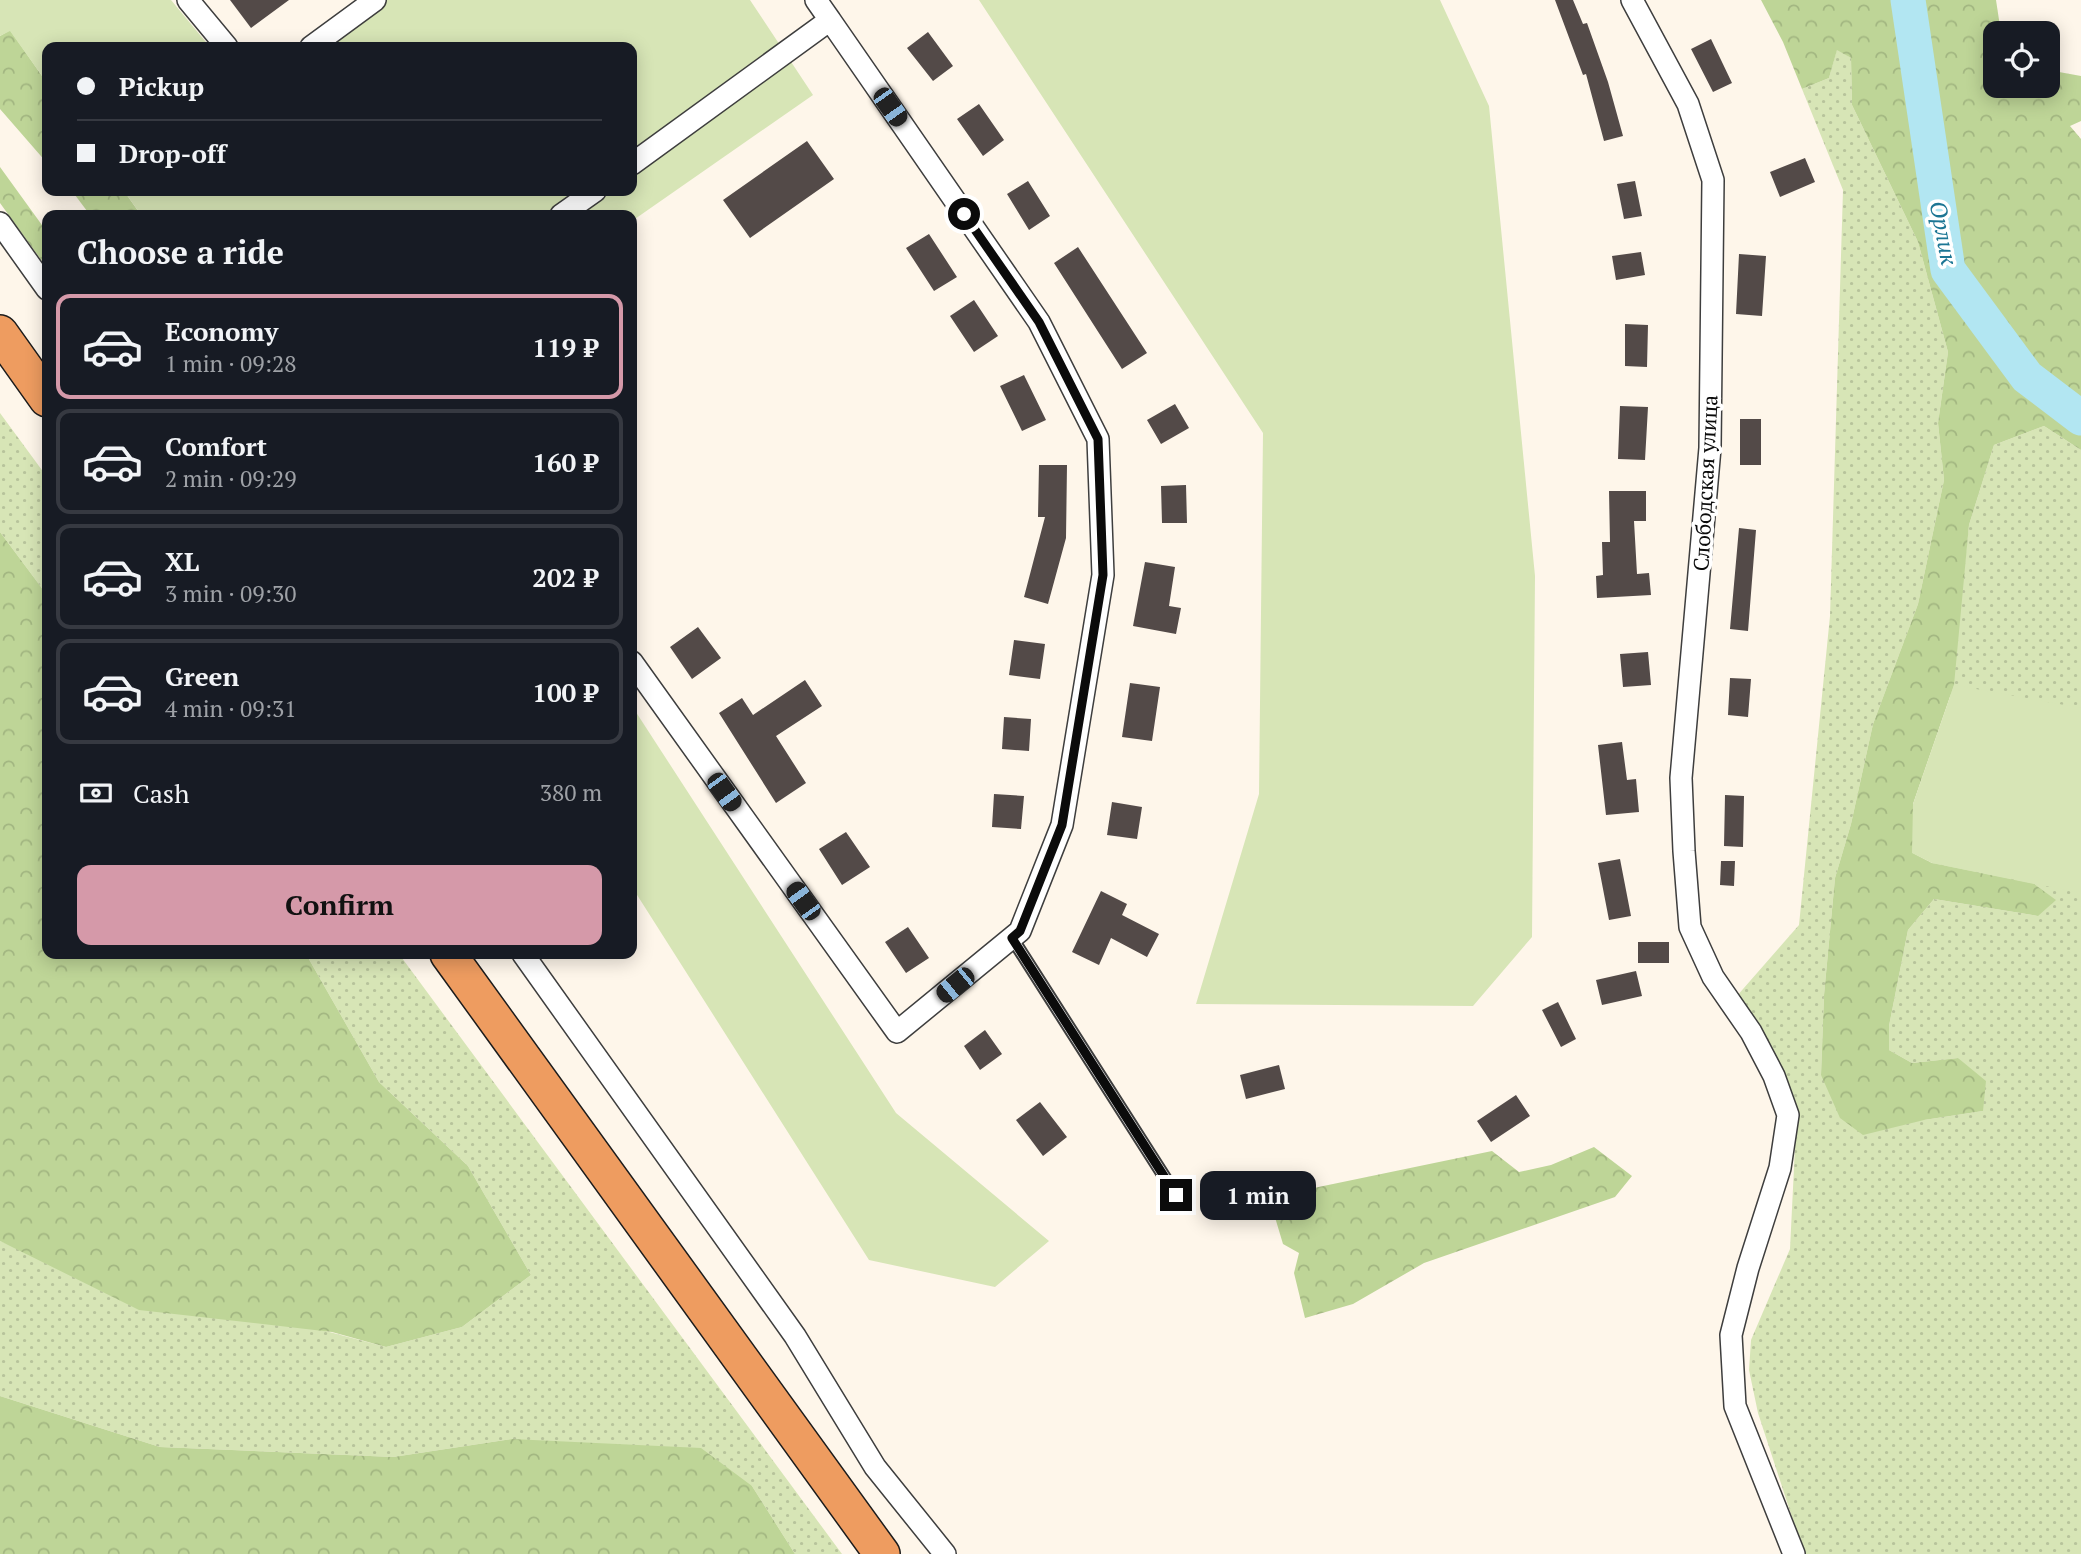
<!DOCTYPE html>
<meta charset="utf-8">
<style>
:root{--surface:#171b24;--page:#242831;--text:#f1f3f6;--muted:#9ea1a6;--line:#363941;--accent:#d599a9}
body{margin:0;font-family:"PT Serif",serif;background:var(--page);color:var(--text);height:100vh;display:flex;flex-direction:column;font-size:26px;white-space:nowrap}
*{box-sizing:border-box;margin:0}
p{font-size:23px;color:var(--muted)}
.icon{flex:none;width:38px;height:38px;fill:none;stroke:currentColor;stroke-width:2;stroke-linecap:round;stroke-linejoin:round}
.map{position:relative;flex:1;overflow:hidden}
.drawer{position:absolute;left:42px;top:210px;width:595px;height:749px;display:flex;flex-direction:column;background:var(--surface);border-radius:14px;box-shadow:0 4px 18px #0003}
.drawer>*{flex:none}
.hud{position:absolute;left:42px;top:42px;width:595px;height:154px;border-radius:14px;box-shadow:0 4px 18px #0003;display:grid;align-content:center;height:154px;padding:0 35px;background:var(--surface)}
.tools{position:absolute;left:1983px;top:21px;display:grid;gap:14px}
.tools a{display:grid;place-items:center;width:77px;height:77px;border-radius:14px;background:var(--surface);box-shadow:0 4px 18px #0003;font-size:35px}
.end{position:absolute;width:32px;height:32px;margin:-16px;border:9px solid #0b0b0b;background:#fff;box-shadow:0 0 0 4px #fff}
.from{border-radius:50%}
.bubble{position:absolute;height:49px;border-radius:14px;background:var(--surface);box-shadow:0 4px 18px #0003;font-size:23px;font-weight:600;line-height:49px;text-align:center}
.car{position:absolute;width:21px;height:42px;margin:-21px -10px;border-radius:9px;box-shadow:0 0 5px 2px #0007;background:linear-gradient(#222 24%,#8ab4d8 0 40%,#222 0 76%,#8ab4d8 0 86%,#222 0)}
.hud b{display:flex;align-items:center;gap:24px;height:66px;font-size:26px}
.hud b+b{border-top:2px solid var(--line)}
.hud i{width:18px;height:18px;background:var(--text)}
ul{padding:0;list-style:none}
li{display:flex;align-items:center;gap:21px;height:105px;margin:0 14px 10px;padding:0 21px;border:4px solid var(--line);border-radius:14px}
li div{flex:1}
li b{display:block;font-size:26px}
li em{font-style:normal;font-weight:600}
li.current{border-color:var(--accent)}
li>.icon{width:63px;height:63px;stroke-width:1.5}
h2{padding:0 35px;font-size:32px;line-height:84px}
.pay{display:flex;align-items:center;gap:18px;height:77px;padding:0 35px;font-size:26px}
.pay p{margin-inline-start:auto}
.cta{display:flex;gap:14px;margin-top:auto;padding:14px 35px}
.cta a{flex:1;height:80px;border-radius:14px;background:var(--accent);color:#111;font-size:28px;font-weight:600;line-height:80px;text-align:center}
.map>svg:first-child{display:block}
</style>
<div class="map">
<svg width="2081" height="1554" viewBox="0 0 2081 1554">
<defs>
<pattern id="grass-dots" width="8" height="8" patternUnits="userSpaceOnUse" patternTransform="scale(1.75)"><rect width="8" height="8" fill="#d7e5b6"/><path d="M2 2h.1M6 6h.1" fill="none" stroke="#b7c39b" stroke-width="1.8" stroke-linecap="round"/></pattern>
<pattern id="forest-crowns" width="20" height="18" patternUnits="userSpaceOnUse" patternTransform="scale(1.75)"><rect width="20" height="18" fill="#bed597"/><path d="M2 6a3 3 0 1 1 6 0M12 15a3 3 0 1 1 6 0" fill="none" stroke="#a2b681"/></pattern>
</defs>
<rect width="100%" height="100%" fill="#fef6ea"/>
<path fill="url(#grass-dots)" d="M1837,49L1851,58L1852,105L1918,242L1948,352L1938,423L1944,480L1918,604L1873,724L1851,824L1835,878L1824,995L1821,1075L1924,1120L1983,1111L1958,1058L1912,1063L1889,1050V1026L1908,930L1934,899L2038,916L1932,863L1969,525L1994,445L2044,426L2081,450V1554H1804L1758,1413L1749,1370L1751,1340L1790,1249L1797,1107L1784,1073L1736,997L1799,925L1830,616L1843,190L1802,89L1829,78Z
M0,413L47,477V595L0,532Z
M306,954H399L842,1554H795L752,1486L512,1439L393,1457L160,1447L0,1396V1241L25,1251L386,1347L462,1327L531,1275L468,1166L379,1082Z"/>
<path fill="url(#forest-crowns)" d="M1761,0H1996L2001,33H1995V86H2048V70L2081,76V121L2070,126L2081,139V450L2044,426L1994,445L1969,525L1954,685L1913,804V853L1932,863L2034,884L2056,900L2038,916L1934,899L1908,930L1889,1026V1050L1912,1063L1958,1058L1986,1081L1983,1111L1924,1120L1863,1135L1840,1118L1821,1075L1824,995L1835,878L1851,824L1873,724L1918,604L1944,480L1938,423L1948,352L1918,242L1852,105L1851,58L1837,50L1829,78L1802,89L1783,42Z
M10,30L47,83V163L0,109V36Z
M0,167L47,232V268L0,203Z
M72,191H124L141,215H90Z
M0,532L47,595V954H306L379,1082L468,1166L531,1275L462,1327L386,1347L332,1332L139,1310L0,1241Z
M1594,1147L1632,1176L1615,1197L1424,1263L1353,1304L1305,1318L1294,1273L1299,1253L1283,1244L1271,1204L1280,1195L1492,1151L1519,1172L1551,1165Z
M0,1396L160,1447L393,1457L512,1439L701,1448L752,1486L795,1554H0Z"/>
<path fill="#d7e5b6" d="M0,0H171L210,47H47V83L10,31L0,36Z
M375,0H750L813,95L632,221V215H141L124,191H632V47H311Z
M979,0H1440L1489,106L1535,576L1532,937L1473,1006L1196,1004L1259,794L1263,433Z
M1954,685L2081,708V893L1932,863L1912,853L1913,804Z
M632,706L896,1113L1049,1241L995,1287L869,1260L632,887Z"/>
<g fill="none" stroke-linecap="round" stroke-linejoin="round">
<path stroke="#b2e6f2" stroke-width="35" d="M1908,0L1948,270L2027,377L2081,418"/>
</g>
<path fill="#534a48" d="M230,0H289L251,28Z
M1555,0H1573L1583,24L1587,23L1608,82L1623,136L1604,141L1586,74L1583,75Z
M928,32L953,66L933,81L907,48Z
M1711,39L1732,83L1713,92L1691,49Z
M979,104L1004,140L983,156L957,119Z
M807,141L834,179L750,238L723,200Z
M1805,158L1815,182L1780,197L1770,172Z
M1028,181L1050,216L1029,230L1007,194Z
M1635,181L1642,216L1624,219L1617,184Z
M929,234L957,277L934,291L906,248Z
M1078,247L1147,353L1122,369L1054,263Z
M1641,252L1645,275L1616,280L1612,256Z
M1739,254L1766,256L1762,316L1736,314Z
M974,300L998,336L974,352L950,316Z
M1625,324L1648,325L1647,367L1625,366Z
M1024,375L1046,420L1022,431L1000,386Z
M1175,404L1189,428L1161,444L1147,420Z
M1620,406L1648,407L1645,460L1618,459Z
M1740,419H1761V465H1740Z
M1039,465H1067L1066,538L1048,604L1024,597L1045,517H1038Z
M1186,485L1187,523H1162L1161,486Z
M1609,491H1646V521H1634L1637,574L1649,573L1651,595L1597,598L1596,576L1603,575L1602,542H1610Z
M1739,528L1756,530L1748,631L1730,629Z
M1145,562L1175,567L1169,606L1181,608L1176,634L1133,626Z
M698,627L721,658L692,679L670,647Z
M1014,640L1045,644L1040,679L1009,675Z
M1648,652L1651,685L1623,687L1620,654Z
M1730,678L1751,679L1748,717L1728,715Z
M805,680L822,706L776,736L806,783L776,803L719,713L742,698L753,715Z
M1130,683L1160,687L1152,741L1122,737Z
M1004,717L1031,719L1029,751L1002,749Z
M1622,742L1627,780L1636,779L1639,812L1606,815L1598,745Z
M994,794L1024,796L1021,829L992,827Z
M1725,795L1744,796L1743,847L1724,846Z
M1112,802L1142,807L1137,839L1107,835Z
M846,832L870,867L842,885L819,849Z
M1620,859L1631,916L1609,920L1598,863Z
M1721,861H1735L1734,886L1720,885Z
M1101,891L1127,904L1122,915L1159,934L1147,957L1111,938L1099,965L1072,952Z
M908,927L929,958L906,973L885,942Z
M1638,942H1669V963H1638Z
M1636,971L1642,996L1602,1005L1596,980Z
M1558,1002L1576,1039L1561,1047L1542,1010Z
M985,1030L1002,1054L980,1070L964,1046Z
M1279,1065L1285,1089L1246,1099L1240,1075Z
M1516,1095L1530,1116L1491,1142L1477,1121Z
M1040,1102L1067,1137L1043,1156L1016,1120Z"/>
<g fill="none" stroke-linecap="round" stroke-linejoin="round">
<defs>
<path id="service" d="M1012,938L1176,1195"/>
<path id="minor" d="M188,0L227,47
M816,0L830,20
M1632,0L1688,104L1713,180L1710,448L1681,778L1684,851L1690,927L1713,977L1751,1032L1774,1076L1788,1115L1780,1168L1748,1268L1731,1335L1735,1406L1794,1554
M311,47L375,0
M632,164L830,20L1039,322L1098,439L1103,575L1062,825L1020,931L897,1032L632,662
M561,215L595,191
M0,223L47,289
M523,954L795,1336L875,1467L945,1554"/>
<path id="trunk" d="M0,333L47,399
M448,954L882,1554"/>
</defs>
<use href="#service" stroke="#3e3e3e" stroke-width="14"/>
<use href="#minor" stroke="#3e3e3e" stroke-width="24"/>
<use href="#trunk" stroke="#1c1c1c" stroke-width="38"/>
<use href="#service" stroke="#fff" stroke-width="10"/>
<use href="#minor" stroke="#fff" stroke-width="21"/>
<use href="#trunk" stroke="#ee9c60" stroke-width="35"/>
</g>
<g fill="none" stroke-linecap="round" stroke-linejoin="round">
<path stroke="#0b0b0b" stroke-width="9" d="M964,214L1039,322L1098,439L1103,575L1062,825L1020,931L1012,938L1176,1195"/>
</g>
<g text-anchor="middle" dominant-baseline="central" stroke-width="7" stroke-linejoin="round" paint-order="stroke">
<g font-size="21" fill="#0b0b0b" stroke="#fff">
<text transform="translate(1705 483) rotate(-87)">Слободская улица</text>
</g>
<g font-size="23" font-style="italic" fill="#1c7694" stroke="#fff">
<text transform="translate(1944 233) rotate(79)">Орлик</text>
</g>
</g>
</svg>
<div class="tools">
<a><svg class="icon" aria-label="locate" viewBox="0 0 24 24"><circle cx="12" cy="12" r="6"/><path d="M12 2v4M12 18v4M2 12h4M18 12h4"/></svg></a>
</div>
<i class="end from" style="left:964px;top:214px"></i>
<i class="end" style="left:1176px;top:1195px"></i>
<div class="bubble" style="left:1200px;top:1171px;width:116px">1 min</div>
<i class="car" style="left:890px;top:107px;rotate:145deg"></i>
<i class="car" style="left:724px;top:792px;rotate:144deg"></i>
<i class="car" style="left:803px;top:901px;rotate:324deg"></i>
<i class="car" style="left:955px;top:985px;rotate:231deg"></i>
<div class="hud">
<b><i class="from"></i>Pickup</b>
<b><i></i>Drop-off</b>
</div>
<section class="drawer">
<h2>Choose a ride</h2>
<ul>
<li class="current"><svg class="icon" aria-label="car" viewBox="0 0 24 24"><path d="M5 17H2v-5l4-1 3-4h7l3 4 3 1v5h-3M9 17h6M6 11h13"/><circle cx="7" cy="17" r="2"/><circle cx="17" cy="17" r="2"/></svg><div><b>Economy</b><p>1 min · 09:28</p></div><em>119 ₽</em></li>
<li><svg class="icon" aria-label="car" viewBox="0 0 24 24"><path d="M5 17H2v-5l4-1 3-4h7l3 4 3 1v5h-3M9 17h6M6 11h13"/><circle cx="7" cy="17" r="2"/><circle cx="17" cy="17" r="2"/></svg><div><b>Comfort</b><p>2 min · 09:29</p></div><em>160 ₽</em></li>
<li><svg class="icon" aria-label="car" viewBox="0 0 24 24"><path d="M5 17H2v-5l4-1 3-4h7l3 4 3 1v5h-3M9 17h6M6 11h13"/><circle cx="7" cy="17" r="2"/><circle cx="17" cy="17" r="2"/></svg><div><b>XL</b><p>3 min · 09:30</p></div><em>202 ₽</em></li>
<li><svg class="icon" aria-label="car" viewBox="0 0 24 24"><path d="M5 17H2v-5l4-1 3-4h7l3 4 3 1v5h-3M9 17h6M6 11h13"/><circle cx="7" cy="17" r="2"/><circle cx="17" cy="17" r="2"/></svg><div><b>Green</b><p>4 min · 09:31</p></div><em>100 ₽</em></li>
</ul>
<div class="pay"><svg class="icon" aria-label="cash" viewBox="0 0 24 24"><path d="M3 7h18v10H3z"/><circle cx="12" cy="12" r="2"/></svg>Cash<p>380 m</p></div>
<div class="cta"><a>Confirm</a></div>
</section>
</div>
